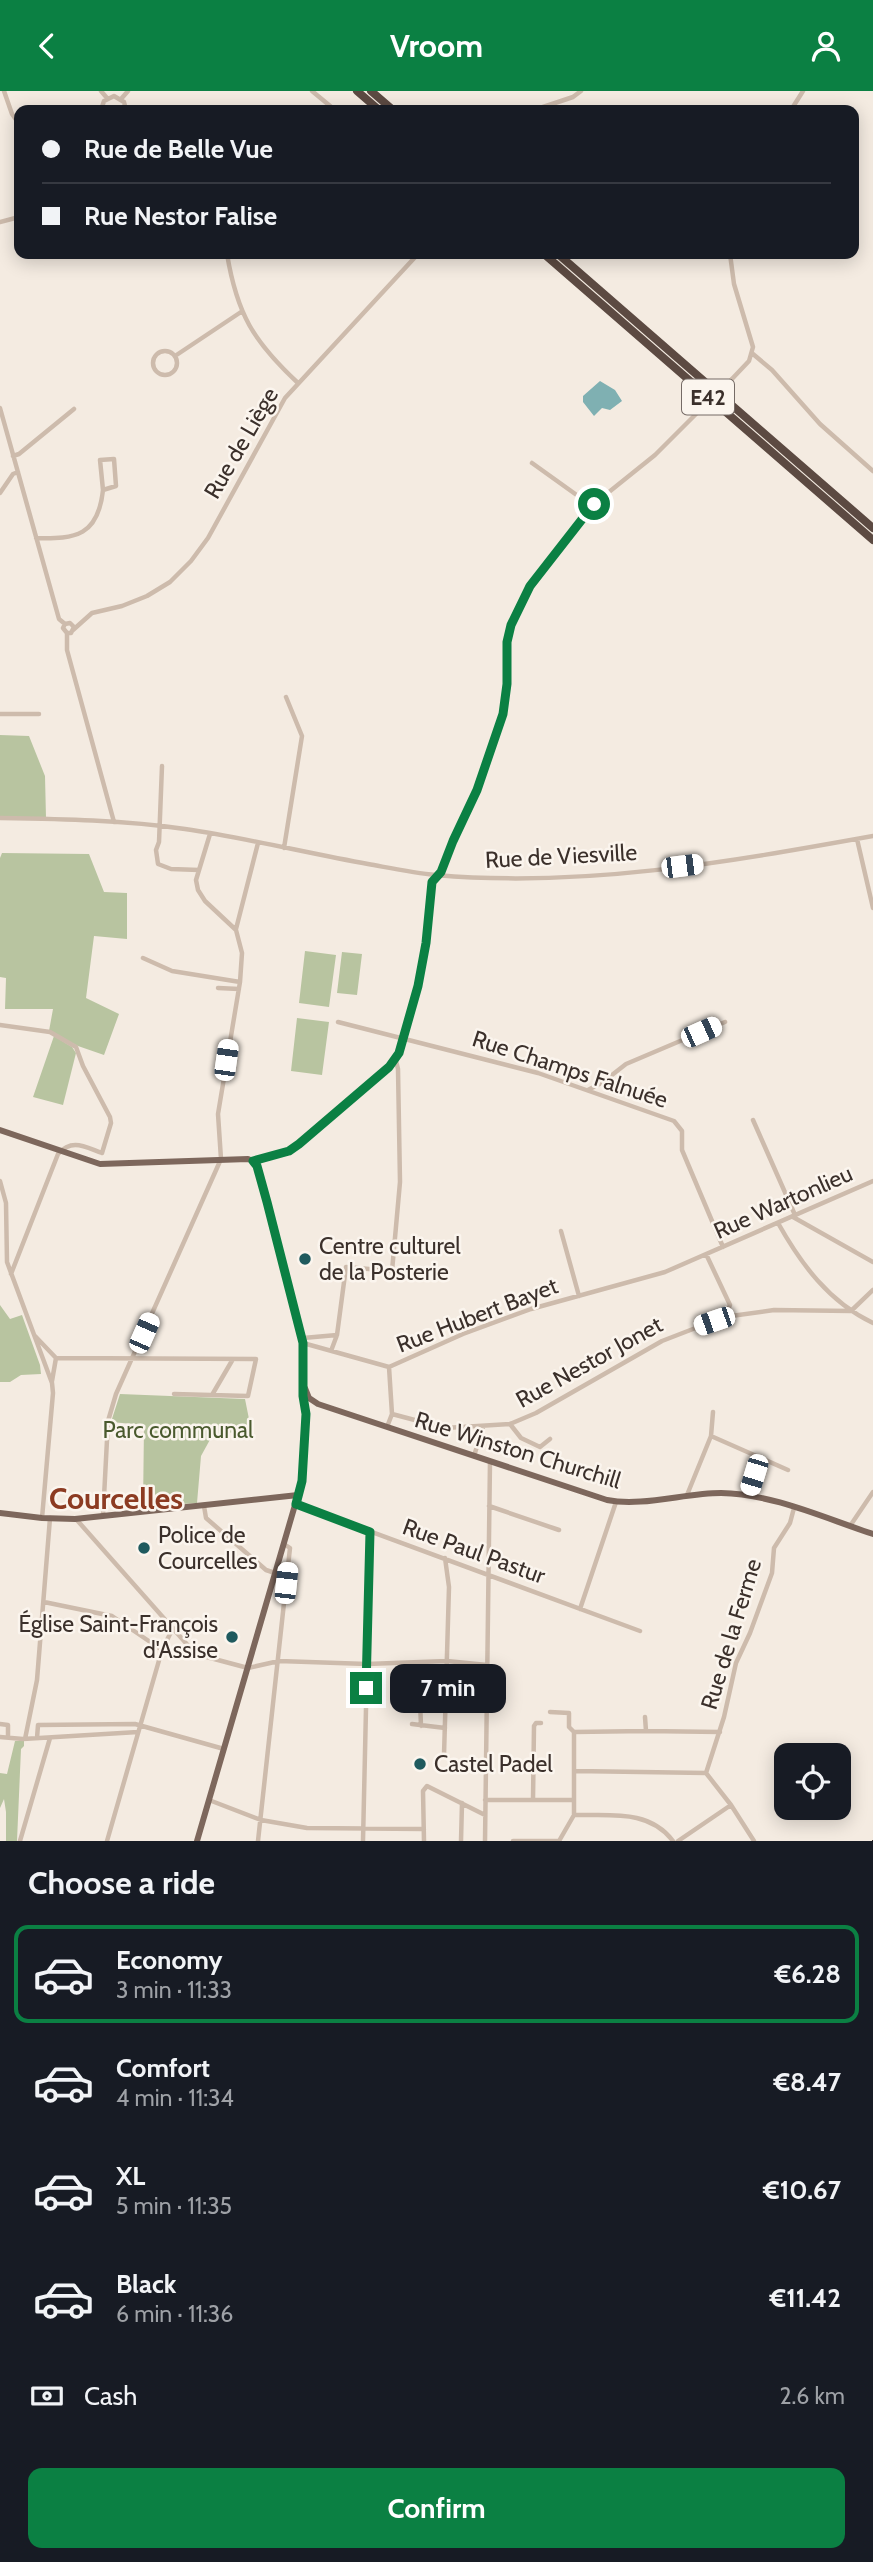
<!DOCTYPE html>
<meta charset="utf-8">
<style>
:root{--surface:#171b24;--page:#20242c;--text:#f1f3f6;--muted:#9ea1a6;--line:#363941;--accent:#0b8043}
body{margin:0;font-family:Cabin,sans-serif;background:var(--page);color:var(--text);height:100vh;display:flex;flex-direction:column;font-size:26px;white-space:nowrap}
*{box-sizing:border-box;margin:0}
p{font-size:23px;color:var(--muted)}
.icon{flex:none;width:38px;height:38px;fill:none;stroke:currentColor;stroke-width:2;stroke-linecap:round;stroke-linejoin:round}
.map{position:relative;height:1750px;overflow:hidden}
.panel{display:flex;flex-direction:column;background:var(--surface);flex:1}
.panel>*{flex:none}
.guide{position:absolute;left:14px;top:14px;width:845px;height:154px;border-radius:14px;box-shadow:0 4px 18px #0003;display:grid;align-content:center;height:154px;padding:0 28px;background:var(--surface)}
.controls{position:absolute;left:774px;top:1652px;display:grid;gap:14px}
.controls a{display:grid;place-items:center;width:77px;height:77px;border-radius:14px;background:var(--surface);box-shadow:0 4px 18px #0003;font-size:35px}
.end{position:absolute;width:32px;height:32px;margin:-16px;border:9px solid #0b8043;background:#fff;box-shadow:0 0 0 4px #fff}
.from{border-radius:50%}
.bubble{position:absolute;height:49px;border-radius:14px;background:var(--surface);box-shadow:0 4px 18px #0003;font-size:23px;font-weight:700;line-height:49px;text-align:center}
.car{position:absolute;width:21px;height:42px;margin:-21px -10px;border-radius:9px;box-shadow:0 0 5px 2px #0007;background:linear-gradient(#fff 24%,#345 0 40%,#fff 0 76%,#345 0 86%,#fff 0)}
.guide b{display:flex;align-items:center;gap:24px;height:66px;font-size:26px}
.guide b+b{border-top:2px solid var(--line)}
.guide i{width:18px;height:18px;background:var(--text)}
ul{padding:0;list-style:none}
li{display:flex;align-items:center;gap:21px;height:98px;margin:0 14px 10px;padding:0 14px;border:4px solid transparent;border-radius:14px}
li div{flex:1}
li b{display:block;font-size:26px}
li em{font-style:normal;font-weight:700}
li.on{border-color:var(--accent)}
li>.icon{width:63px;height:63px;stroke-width:1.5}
h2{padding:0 28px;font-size:32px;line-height:84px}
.pay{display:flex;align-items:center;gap:18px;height:77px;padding:0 28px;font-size:26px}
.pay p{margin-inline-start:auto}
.action{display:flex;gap:14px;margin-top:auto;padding:14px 28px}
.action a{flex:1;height:80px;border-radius:14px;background:var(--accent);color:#fff;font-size:28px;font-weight:700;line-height:80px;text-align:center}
header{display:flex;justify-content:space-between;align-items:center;height:91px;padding:0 28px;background:var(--accent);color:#fff;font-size:32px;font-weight:700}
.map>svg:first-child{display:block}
</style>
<header><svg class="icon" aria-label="back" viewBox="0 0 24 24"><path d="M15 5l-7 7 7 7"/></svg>Vroom<svg class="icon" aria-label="person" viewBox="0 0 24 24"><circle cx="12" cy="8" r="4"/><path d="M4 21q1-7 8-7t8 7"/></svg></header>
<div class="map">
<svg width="873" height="1750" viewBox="0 0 873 1750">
<rect width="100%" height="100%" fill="#f4ebe1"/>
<path fill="#b8c4a0" d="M0,644L29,645L45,685L46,727L0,726Z
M2,762L89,763L104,801L127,802V848L94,845L86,907L119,923L104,964L78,955L49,940L53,918H5L6,887L0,886V767Z
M305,860L336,864L329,916L299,912Z
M342,861L362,863L357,904L337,902Z
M297,927L329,931L322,984L291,980Z
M54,945L72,956L76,962L63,1014L33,1006Z
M0,1214L10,1228L22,1224L40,1274L41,1283L21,1284L10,1291H0Z
M120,1303L245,1308L251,1338L212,1345L201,1365L197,1412L143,1416L144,1334L111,1331Z
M15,1650H24V1655L21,1658L17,1750H6V1721L4,1708L0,1717V1682L7,1683Z"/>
<path fill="#7fb0b2" d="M600,290L615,299L622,310L610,319L602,317L594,325L583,311V305Z"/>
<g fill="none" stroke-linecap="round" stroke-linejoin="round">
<path stroke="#cdbbac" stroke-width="4.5" d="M4,0L12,23L19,33
M101,0L107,7
M312,0L335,19
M121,8L128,0
M101,19L104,10L114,5L124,11L126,19
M534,19L573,6L581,0
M791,19L803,0
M0,131L19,126
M227,163C237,223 253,250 298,292
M730,163L734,193L753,256L749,270L731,289
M153 272a12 12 0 1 1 24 0a12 12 0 1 1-24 0Z
M753,263L772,279L820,333L873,380
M175,265L241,221
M0,317L59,528L65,533L70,532L74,536L71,542H67
M13,365L19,363L74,318
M114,368L116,395L103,399L100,369Z
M532,372L592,415
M0,402L13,383L18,381
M36,447C76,448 98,445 103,399
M65,533L63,537L67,542V559L114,731
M73,539L92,522L122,515L147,505L170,491L191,470L208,447L285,307L418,163
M0,623H39
M162,675L159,751L156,759L158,773L171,778L199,779
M0,727C62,728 124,729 185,738C246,747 307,762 368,773C390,777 413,782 436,784C582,797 729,771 873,745
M857,748L873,817
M284,757L302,645L286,606
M236,838L258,752
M143,867L172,880L240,891
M218,897L239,898
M338,931L538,982L674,1030L682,1040V1059L723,1156
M0,934L50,941L76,956L83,975L110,1026L111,1032L102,1062C85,1056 72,1047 58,1063L11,1183
M588,999L603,991L626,973L725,931
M753,1029L795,1124
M253,1070L289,1060L299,1053L389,976L399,962L412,917L426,852L432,791L441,781L452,750L477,699L503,623L507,593V551L511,534L523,508L594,413L655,364L698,321
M0,1090L6,1112L7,1171L52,1292L53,1302L42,1427
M793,1126L873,1171
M778,1132C801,1173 829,1211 873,1232
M561,1140L579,1205
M706,1163L730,1214L725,1226
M35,1245L56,1267
M303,1247L337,1244
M303,1252L389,1276
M331,1260L337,1244L346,1176L392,1180L400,1091L398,978L396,970
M56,1267L256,1268L248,1305L174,1303
M389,1276L463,1243L531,1218L665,1181L873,1090
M52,1290L56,1267
M212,1304L233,1268
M392,1323L445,1337L510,1333L536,1322L662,1250L724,1226L774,1219L851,1220L873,1199
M510,1333L521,1347L540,1356L550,1348
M387,1336L392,1323L389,1276
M711,1345L788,1379
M474,1365L483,1336
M687,1404L711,1345L713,1321
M749,1404L760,1367
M296,1413L640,1540
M204,1415L206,1427L266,1479L275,1482
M489,1415L559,1439
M103,1425L108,1330L116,1303L221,1068L218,1023L240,891L242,862L236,839L205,810L198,799L196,789L210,743
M76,1428L192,1559L203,1565L248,1577L279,1570L367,1573L447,1570L487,1574
M850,1435L873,1401
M44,1511L112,1525L162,1559
M580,1518L616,1411
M447,1590L487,1592
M407,1609L420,1610L421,1635
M550,1621L569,1622V1636L574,1641
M0,1633L8,1634V1646
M412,1633L445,1637
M646,1640L720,1641
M574,1641L646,1640L645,1626
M0,1646L23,1648L138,1641
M37,1647L38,1634L135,1633L224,1658
M25,1648L37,1589L50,1427
M444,1664L449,1496L445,1467
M575,1680L706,1682L731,1714L754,1750
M706,1682L724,1626L736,1572L750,1542L772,1482L774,1457L790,1432L794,1417
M209,1709L261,1729L307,1737L424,1738
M485,1709H574
M533,1709L534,1635L536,1632H541
M574,1724C610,1725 649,1718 673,1750
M20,1750L50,1647
M107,1750L162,1559L173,1537
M258,1750L290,1457L284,1453
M363,1750L370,1441
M424,1750L423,1700L427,1695L485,1724
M461,1750L462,1712
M485,1750L490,1370
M513,1750H559
M559,1750L574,1724V1641
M678,1750L731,1714"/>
<path stroke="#7d675c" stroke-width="6" d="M0,1039L100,1073L248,1068L253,1070L258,1078L303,1252V1305L306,1323L302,1390L197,1750
M305,1297L309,1307L318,1313L607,1409C642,1416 685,1402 721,1402C773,1403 824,1427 873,1443
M0,1422L42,1427L75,1428L298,1404"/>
<path stroke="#5c4a42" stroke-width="8" d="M357,0L379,19
M371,0L393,19
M544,163L873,449
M558,163L873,437"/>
<path stroke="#3b302b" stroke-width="2" stroke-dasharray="2 5" stroke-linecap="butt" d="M872,1750H873"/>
<path stroke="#cdbbac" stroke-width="4.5" d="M698,321L731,289"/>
</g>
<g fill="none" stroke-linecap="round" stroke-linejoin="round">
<path stroke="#0b8043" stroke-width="9" d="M366,1597L370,1441L296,1413L302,1390L306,1323L303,1305V1252L267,1111L257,1075L253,1070L289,1060L299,1053L389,976L399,962L418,895L426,852L432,791L441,781L453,750L477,699L503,623L507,593V551L511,534L530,495L594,413"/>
</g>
<g fill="#1f5a5e" stroke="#fbf5ee" stroke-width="2.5">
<circle cx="305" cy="1168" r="7"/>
<circle cx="144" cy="1457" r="7"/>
<circle cx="232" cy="1546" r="7"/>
<circle cx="420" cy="1673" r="7"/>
</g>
<g text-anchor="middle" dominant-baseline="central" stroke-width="5" stroke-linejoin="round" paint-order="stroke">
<rect fill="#fbf5ee" stroke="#756b66" stroke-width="2" x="682" y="288.5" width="52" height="35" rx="5"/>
<g font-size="21" font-weight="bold" fill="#3b302b">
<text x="708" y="306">E42</text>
</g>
<g font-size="23" fill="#3b302b" stroke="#fbf5ee">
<text transform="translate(241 352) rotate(-60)">Rue de Liège</text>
<text transform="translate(561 765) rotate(-3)">Rue de Viesville</text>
<text transform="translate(570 978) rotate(18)">Rue Champs Falnuée</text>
<text transform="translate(783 1111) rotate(-24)">Rue Wartonlieu</text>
<text transform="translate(477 1224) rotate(-21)">Rue Hubert Bayet</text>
<text transform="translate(589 1271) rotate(-29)">Rue Nestor Jonet</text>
<text transform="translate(518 1359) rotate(17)">Rue Winston Churchill</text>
<text transform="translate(474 1460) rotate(20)">Rue Paul Pastur</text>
<text transform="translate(731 1543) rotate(-73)">Rue de la Ferme</text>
</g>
<g font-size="23" fill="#3b302b" stroke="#fbf5ee" text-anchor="start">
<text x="319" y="1155">Centre culturel<tspan x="319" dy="26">de la Posterie</tspan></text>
<text x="158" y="1444">Police de<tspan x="158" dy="26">Courcelles</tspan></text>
<text x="218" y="1533" text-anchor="end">Église Saint-François<tspan x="218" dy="26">d'Assise</tspan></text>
<text x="434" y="1673">Castel Padel</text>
</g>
<g font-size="23" fill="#4a5a2e" stroke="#fbf5ee">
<text x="178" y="1339">Parc communal</text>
</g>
<g font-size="30" font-weight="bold" fill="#8c3b22" stroke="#fbf5ee">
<text x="116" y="1407">Courcelles</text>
</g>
</g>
</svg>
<div class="controls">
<a><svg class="icon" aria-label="locate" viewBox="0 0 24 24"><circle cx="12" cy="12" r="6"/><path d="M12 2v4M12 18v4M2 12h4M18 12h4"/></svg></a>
</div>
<i class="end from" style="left:594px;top:413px"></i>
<i class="end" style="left:366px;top:1597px"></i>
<div class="bubble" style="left:390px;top:1573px;width:116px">7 min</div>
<i class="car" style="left:682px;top:775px;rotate:83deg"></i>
<i class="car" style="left:701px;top:941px;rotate:66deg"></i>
<i class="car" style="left:226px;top:969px;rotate:8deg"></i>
<i class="car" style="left:714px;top:1230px;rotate:251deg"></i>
<i class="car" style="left:144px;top:1242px;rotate:24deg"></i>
<i class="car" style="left:754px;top:1384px;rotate:197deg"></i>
<i class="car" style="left:286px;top:1492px;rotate:6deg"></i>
<div class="guide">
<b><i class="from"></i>Rue de Belle Vue</b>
<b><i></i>Rue Nestor Falise</b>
</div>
</div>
<section class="panel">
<h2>Choose a ride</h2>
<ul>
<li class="on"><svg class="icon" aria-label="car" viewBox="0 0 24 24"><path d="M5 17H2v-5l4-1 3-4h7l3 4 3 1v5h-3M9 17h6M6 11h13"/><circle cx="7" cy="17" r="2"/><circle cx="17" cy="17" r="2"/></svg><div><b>Economy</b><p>3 min · 11:33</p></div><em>€6.28</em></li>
<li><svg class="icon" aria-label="car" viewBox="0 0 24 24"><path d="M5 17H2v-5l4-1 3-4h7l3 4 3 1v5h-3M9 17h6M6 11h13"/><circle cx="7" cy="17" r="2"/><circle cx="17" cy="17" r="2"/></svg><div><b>Comfort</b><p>4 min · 11:34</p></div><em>€8.47</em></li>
<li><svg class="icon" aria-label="car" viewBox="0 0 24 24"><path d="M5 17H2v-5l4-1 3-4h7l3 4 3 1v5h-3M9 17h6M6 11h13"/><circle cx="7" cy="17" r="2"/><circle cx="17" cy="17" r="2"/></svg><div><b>XL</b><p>5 min · 11:35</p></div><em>€10.67</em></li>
<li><svg class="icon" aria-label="car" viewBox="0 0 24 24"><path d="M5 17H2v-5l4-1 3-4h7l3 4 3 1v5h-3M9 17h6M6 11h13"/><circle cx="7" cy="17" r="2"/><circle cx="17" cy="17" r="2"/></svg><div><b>Black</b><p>6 min · 11:36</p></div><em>€11.42</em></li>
</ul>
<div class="pay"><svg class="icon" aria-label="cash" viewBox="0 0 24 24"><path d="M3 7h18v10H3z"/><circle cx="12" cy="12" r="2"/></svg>Cash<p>2.6 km</p></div>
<div class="action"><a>Confirm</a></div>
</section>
